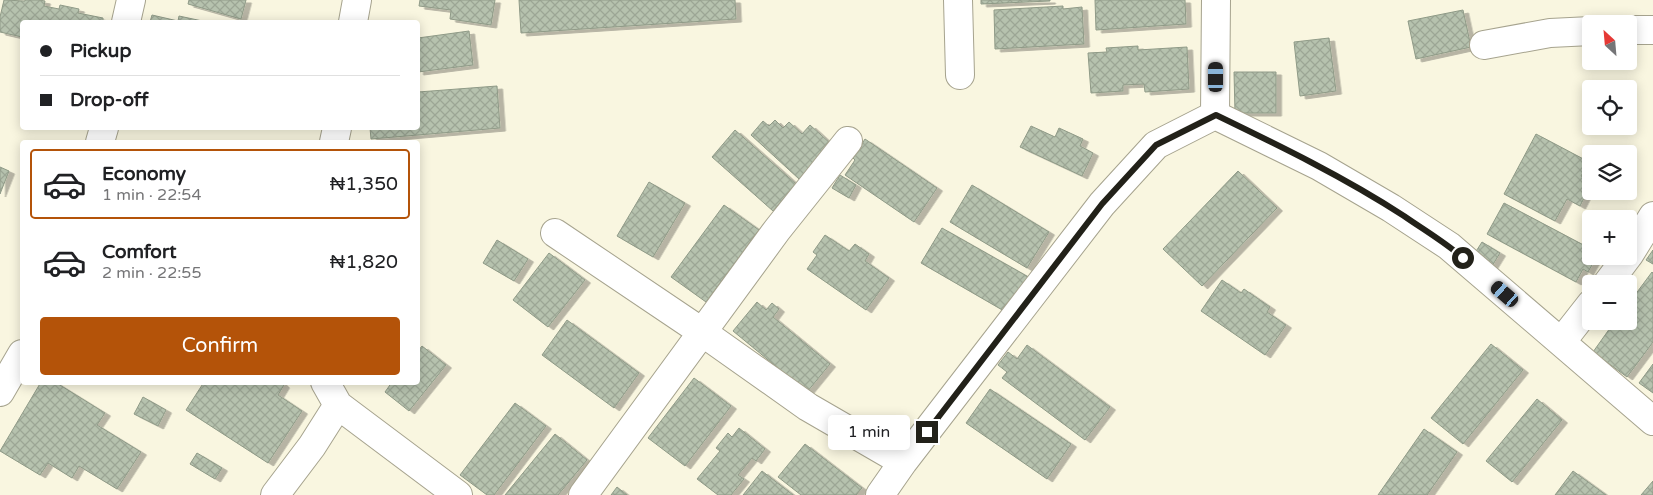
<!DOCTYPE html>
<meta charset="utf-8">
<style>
:root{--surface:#fff;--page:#f6f6f6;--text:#202124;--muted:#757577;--line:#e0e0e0;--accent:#b45309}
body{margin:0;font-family:"Varela Round",sans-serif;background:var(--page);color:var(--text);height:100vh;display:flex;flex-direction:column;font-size:19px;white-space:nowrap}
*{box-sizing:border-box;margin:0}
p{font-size:16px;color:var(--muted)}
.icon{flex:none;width:28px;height:28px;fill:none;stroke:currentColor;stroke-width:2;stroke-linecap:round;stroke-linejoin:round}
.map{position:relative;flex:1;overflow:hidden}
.drawer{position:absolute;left:20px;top:140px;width:400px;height:245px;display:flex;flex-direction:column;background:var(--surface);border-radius:5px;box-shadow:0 2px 12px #0003}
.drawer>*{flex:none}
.hud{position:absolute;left:20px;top:20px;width:400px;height:110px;border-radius:5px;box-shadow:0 2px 12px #0003;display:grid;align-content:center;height:110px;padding:0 20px;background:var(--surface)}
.needle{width:32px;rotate:334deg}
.buttons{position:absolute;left:1582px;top:15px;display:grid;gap:10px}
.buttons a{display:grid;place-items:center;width:55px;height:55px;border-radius:5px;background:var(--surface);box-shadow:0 2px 12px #0003;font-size:25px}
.end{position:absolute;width:22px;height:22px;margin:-11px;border:6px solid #222119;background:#fff;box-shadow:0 0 0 2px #fff}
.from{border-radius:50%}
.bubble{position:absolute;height:35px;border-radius:5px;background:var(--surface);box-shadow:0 2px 12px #0003;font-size:16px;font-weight:600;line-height:35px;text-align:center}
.car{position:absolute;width:15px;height:30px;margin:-15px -8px;border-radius:6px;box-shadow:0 0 4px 1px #0007;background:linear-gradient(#222 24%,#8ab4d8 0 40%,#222 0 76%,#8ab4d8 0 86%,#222 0)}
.hud b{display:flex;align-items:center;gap:18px;height:48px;font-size:19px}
.hud b+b{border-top:1px solid var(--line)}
.hud i{width:12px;height:12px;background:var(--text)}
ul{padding:9px 0 0;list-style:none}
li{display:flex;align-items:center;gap:15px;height:70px;margin:0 10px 8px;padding:0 10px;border:2px solid transparent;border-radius:5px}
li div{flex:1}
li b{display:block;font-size:19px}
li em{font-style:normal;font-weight:600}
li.on{border-color:var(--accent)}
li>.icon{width:45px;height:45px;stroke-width:1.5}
.button{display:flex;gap:10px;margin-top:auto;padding:10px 20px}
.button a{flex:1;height:58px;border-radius:5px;background:var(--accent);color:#fff;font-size:20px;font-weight:600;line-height:58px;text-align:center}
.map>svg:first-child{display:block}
</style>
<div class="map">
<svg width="1653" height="495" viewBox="0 0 1653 495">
<defs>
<pattern id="building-cross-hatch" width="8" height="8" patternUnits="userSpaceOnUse" patternTransform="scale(1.25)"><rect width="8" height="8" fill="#b6c2ae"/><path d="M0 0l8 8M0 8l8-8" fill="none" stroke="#9ca695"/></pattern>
<filter id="shadow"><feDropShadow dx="5.5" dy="3" stdDeviation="0" flood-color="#0004"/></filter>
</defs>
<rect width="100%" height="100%" fill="#f9f6e0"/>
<path fill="url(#building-cross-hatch)" stroke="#8f9a87" filter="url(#shadow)" d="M4,0L25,1V0H39L45,1L44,6L59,9L60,5L79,9L78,13L103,18V22H22V37L0,32V17Z
M189,0H246L241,19L188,4Z
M420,0H495L491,25L450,19L451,10L419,6Z
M519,0H735L736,19L521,33Z
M981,0H1050V1L981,4Z
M1095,0H1185L1186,24L1096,30Z
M1063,6V9L1082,7L1084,44L995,49L994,10Z
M1463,10L1471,47L1416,59L1408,21Z
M152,15L178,21L179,16L207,22H150Z
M469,31L473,65L418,72V38Z
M1329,38L1336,91L1300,96L1294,42Z
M1138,46V50L1187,47L1189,89L1145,92L1144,84L1123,85V91L1091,93L1088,53L1107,52L1106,48Z
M1234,72H1276V113H1235Z
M497,86L500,128L371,139L370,128H418V92Z
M775,120L783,128L789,122L802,134L810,125L831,144L799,179L751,135L763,121L769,126Z
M1031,126L1055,137L1059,128L1083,139L1080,146L1093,153L1082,176L1020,147Z
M735,130L796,184L773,211L712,157Z
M1536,134L1589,162L1581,176L1591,181V184L1580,206L1567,199L1555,221L1504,194Z
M865,139L937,188L914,222L845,175L855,160L853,158Z
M0,167L9,171L0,194Z
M1238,171L1277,208L1202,286L1163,249Z
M840,175L856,185L849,198L832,188Z
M649,182L685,203L653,257L617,236Z
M972,185L1049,232L1027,268L950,222Z
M1504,203L1591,249V256H1597L1588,272L1583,269L1576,282L1487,234Z
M724,205L759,230L706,302L671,277Z
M942,228L1032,279L1011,315L921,263Z
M825,235L849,251L855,244L869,254L865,261L889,278L866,310L807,269L817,255L813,252Z
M497,240L528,259L514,281L483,263Z
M1482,242L1500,253L1492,266L1473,256Z
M1653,250V264L1646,260Z
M549,253L585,280L548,327L513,300Z
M1652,272L1653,273V342L1627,377L1593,352L1615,321H1629V303Z
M1222,280L1241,293L1244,289L1270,307L1267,312L1286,325L1265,355L1201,311Z
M757,302L766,310L772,303L779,309L773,317L830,364L807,392L733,331Z
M567,320L639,373L614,408L542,355Z
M1491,344L1523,370L1463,444L1431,418Z
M1027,345L1110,407L1085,440L1002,378L1007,372L998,365L1008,352L1017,359Z
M422,346L446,365L409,411L385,392L392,382H418V351Z
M1653,364V393L1639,383Z
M694,378L731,406L685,466L648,438Z
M41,382H55L105,413L97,425L141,452L117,489L79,466L72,478L48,463L40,475L0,451Z
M204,382H281L284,385L278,395L302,411L268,463L186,410Z
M990,389L1071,444L1047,479L966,423Z
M143,397L166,410L158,426L134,414Z
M1537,399L1562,420L1512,482L1486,461Z
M515,403L546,426L494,495H487L460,475Z
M739,428L765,449L756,461L752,458L738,475L744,479L731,495H718L697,479L720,451L716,448L728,433L732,437Z
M1424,429L1457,452L1427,495H1378Z
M555,434L587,460L558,495H505Z
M805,444L862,488L856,495H801L778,477Z
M197,453L222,468L215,479L190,464Z
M762,471L793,495H743Z
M1573,471L1606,495H1555Z
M1653,481V495H1641Z
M617,487L627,495H611Z"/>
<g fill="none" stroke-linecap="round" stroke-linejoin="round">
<defs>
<path id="minor" d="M958,0L960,75
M126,22L131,0
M353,22L357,0
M1629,30H1653
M1484,45L1550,33L1591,31
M1215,115L1216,0
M100,142L104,128
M334,142L337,128
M555,233L702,332L808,407L903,462
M1629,255L1653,216
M1607,284L1628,256
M1562,341L1591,304
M0,392L22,354
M338,405L458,495
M275,495L312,446L338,405L325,382
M583,495L777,230L848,141
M880,495L903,462L1102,204L1156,145L1215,115L1319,166L1391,208L1449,246L1653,421"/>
</defs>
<use href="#minor" stroke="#a6a38e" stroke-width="30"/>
<use href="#minor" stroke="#fff" stroke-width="28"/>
</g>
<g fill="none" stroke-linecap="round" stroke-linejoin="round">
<path stroke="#222119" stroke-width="6" d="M927,432L1102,204L1156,145L1216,115C1280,146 1344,177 1404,216C1424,230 1445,242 1463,258"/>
</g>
</svg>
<div class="buttons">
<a><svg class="needle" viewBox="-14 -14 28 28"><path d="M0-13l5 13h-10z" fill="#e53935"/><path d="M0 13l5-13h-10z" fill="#757577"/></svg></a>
<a><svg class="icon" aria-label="locate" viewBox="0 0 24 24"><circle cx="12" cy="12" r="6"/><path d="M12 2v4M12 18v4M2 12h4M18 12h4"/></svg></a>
<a><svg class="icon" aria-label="layers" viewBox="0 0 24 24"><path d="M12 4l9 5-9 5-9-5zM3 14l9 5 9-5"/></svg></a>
<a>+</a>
<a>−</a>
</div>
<i class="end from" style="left:1463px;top:258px"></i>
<i class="end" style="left:927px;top:432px"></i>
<div class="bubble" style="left:828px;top:415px;width:82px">1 min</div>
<i class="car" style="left:1216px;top:77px;rotate:0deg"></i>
<i class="car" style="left:1505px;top:294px;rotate:311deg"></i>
<div class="hud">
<b><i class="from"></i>Pickup</b>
<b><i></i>Drop-off</b>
</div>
<section class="drawer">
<ul>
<li class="on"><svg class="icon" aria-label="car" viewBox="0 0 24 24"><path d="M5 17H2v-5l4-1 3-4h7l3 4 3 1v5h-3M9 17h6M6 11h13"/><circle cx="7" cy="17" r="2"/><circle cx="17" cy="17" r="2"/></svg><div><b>Economy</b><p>1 min · 22:54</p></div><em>₦1,350</em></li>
<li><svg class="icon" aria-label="car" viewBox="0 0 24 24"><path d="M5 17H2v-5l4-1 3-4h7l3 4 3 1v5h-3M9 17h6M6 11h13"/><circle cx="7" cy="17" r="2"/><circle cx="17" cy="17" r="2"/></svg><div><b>Comfort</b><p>2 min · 22:55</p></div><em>₦1,820</em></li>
</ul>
<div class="button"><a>Confirm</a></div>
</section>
</div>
